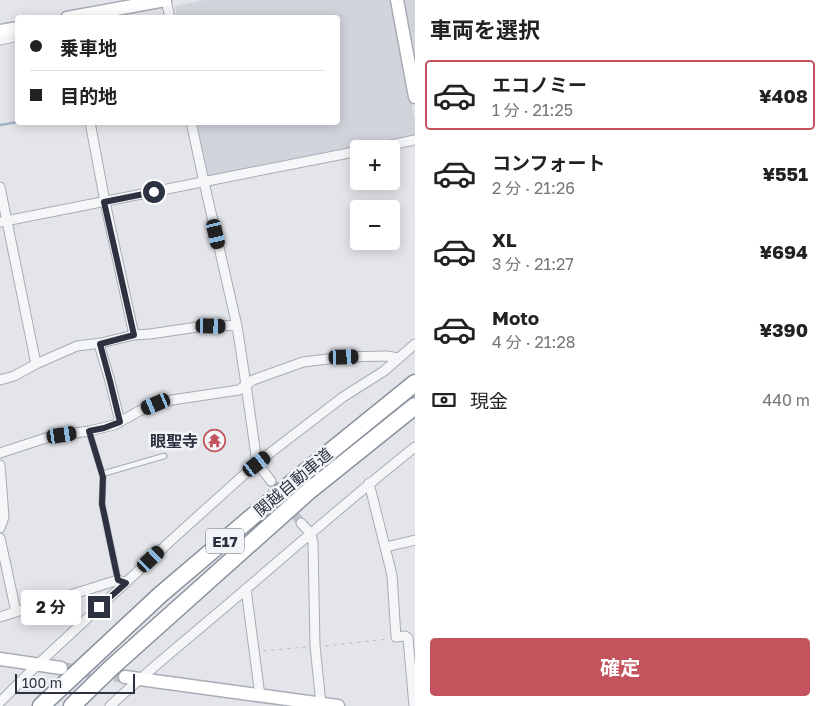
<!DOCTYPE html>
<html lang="ja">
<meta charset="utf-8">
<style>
:root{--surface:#fff;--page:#f6f6f6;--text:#222;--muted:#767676;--line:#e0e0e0;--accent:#c3545d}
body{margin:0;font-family:"Golos Text","Noto Sans JP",sans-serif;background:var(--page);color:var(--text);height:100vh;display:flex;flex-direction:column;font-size:19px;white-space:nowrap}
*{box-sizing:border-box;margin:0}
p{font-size:16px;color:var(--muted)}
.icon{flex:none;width:28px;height:28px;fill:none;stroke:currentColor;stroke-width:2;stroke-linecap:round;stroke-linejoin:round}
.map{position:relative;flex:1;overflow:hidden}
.sheet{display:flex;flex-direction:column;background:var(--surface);width:410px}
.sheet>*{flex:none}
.hud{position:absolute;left:15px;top:15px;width:325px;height:110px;border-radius:5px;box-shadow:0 2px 12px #0003;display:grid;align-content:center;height:110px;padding:0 15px;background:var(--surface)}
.controls{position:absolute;left:350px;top:140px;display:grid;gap:10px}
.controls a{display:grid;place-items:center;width:50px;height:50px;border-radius:5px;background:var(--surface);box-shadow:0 2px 12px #0003;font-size:25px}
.scale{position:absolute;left:15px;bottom:12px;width:120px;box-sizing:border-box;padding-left:5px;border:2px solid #2c3240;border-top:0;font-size:14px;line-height:18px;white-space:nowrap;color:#2c3240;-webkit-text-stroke:4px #f2f4f7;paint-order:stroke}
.end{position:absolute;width:22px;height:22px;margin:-11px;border:6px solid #2c3240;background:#fff;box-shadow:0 0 0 2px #fff}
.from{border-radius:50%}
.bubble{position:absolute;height:35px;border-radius:5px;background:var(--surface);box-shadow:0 2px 12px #0003;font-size:16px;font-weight:700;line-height:35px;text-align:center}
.car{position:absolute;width:15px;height:30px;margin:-15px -8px;border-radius:6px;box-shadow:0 0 4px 1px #0007;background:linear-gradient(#222 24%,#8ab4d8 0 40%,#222 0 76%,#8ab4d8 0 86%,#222 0)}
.hud b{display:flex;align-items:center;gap:18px;height:48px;font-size:19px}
.hud b+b{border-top:1px solid var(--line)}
.hud i{width:12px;height:12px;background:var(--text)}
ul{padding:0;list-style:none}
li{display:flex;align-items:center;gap:15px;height:70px;margin:0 10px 8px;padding:0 5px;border:2px solid transparent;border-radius:5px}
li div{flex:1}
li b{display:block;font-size:19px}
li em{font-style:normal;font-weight:700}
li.selected{border-color:var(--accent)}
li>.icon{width:45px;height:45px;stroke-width:1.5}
h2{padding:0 15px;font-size:22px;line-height:60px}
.pay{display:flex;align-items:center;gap:12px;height:55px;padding:0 15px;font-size:19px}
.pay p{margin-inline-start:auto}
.button{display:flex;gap:10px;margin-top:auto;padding:10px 15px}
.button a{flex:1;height:58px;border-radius:5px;background:var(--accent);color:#fff;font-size:20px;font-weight:700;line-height:58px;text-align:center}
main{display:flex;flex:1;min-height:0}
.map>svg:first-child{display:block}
</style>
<main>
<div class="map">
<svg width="415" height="706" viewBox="0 0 415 706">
<rect width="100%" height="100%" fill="#e3e5ea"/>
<path fill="#d1d4db" d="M204,0H392L415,120V136L210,177L207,175L197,123L338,122V18L177,17L175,6Z
M402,0H415V70Z"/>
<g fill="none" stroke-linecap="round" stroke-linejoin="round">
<path stroke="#a1b1c6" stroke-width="2.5" d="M0,125L18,122"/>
<path stroke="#bec1c8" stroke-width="9" stroke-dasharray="9 4.5" stroke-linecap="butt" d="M271,481L301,523"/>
<path stroke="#bec1c8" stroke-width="12" stroke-dasharray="12 6" stroke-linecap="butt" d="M61,668L125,677"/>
<defs>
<path id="lane" d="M89,431L103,477L102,504L118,580
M102,474L164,456"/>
<path id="street" d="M166,0L170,18
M0,40L18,36
M90,122L105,202L134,335
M191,122L204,182L237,326L246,385L257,463L271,481
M372,149L415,140
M0,187L36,364
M0,222L359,151
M99,344L110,381L120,422
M0,380L14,376L36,364L77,346L101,343L134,335L150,334L211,325L237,326
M0,453L49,437L89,431L114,425L143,409L156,404L172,400L239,390L253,380L303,362L344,357L386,356L399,358
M0,465L4,517L0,528
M369,483L392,575L396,637L405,636L408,638L414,706
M301,523L311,534L313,543L315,646L321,704
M0,538L16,612
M386,547L415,540
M246,589L260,696
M0,617L118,580L126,583
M0,702L37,665L177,535L257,463L343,397L384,371L415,344
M110,706C154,665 201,628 246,589C302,541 357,493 415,447"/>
<path id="secondary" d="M397,0L415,97
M67,18L165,0
M0,31L18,28
M0,659L61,668
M125,677L338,706"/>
<path id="highway" d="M41,706L160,595L300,476L415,383
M72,706L111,668L309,491L415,406"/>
</defs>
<use href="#lane" stroke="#a8acb4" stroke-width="7"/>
<use href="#street" stroke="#a8acb4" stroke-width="11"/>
<use href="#secondary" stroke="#a8acb4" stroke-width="15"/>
<use href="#highway" stroke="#8b929f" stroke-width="19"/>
<path stroke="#bdbfc4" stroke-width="1" stroke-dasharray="4 4" stroke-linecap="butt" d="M325,646L388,639
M263,651L306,647"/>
<use href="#lane" stroke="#f5f6f8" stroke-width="4.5"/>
<use href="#street" stroke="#f5f6f8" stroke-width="9"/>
<use href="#secondary" stroke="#fff" stroke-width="12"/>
<use href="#highway" stroke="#fff" stroke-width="16"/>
</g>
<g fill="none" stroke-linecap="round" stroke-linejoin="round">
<path stroke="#2c3240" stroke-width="6" d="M99,607L126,583L118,580L102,504L103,477L89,431L104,428L120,422L110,381L100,344L134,335L104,202L154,192"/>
</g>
<defs>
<symbol id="temple-ring" viewBox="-11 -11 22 22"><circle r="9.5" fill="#f2f4f7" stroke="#c3545d" stroke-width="1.5"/><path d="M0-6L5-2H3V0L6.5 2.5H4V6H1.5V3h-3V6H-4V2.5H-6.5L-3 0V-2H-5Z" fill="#c3545d"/></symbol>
</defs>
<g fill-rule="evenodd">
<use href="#temple-ring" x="202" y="428" width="25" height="25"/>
</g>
<g text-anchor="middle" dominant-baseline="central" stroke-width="5" stroke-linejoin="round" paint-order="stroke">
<rect fill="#f2f4f7" stroke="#676c77" stroke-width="1" x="206" y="528.5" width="38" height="25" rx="4"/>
<g font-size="15" font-weight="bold" fill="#2c3240">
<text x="225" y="541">E17</text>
</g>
<g font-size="16" font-weight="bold" fill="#2c3240" stroke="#f2f4f7" text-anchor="end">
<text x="198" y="441">眼聖寺</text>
</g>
<g font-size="16" fill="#2c3240" stroke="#f2f4f7">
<text transform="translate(293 482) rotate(-40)">関越自動車道</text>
</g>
</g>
</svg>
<div class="controls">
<a>+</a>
<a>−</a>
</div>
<div class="scale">100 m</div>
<i class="end from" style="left:154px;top:192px"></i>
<i class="end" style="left:99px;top:607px"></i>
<div class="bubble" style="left:21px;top:590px;width:60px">2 分</div>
<i class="car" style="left:216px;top:234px;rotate:167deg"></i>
<i class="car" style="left:211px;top:326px;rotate:91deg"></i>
<i class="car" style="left:344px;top:357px;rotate:88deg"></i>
<i class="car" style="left:156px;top:404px;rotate:247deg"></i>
<i class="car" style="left:62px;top:435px;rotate:81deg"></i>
<i class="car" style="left:257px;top:464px;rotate:52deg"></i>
<i class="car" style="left:151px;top:559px;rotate:47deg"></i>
<div class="hud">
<b><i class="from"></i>乗車地</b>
<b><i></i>目的地</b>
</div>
</div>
<section class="sheet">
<h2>車両を選択</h2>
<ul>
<li class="selected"><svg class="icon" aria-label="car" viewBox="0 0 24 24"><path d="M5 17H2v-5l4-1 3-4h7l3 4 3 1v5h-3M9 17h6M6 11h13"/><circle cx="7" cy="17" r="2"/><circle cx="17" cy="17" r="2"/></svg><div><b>エコノミー</b><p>1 分 · 21:25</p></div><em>¥408</em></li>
<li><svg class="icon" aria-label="car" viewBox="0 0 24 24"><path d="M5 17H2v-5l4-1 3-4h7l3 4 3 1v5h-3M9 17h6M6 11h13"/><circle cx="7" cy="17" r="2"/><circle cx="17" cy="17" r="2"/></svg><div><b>コンフォート</b><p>2 分 · 21:26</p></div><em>¥551</em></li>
<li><svg class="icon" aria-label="car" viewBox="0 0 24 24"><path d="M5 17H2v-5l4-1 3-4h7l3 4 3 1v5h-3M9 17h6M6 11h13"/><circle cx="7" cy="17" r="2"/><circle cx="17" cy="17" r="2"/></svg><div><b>XL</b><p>3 分 · 21:27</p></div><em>¥694</em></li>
<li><svg class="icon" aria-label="car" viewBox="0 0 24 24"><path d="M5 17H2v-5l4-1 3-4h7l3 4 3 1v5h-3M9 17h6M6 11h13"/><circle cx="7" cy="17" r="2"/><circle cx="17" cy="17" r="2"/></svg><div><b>Moto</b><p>4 分 · 21:28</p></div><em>¥390</em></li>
</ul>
<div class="pay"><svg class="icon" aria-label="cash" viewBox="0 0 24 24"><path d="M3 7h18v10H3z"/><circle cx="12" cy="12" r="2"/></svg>現金<p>440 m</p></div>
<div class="button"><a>確定</a></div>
</section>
</main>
